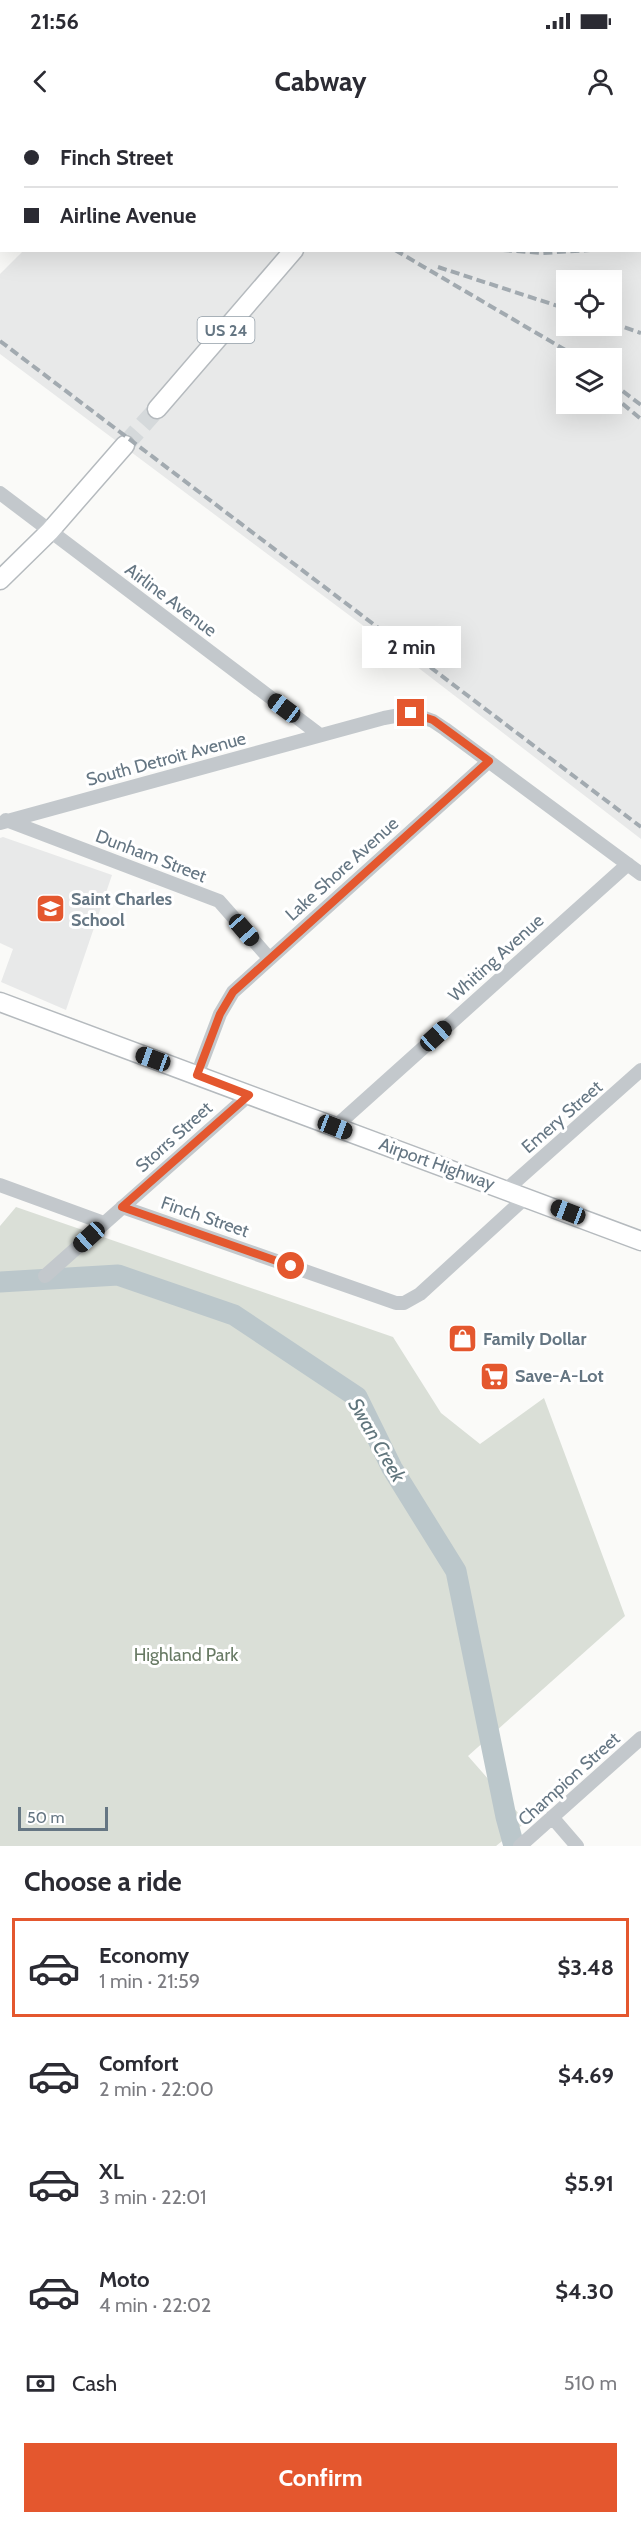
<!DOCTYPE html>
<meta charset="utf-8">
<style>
:root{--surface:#fff;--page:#f7f7f7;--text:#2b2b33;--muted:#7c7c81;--line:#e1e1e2;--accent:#e4572e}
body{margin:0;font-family:Cabin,sans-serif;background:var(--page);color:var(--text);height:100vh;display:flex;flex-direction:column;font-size:22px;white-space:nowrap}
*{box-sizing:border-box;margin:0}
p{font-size:20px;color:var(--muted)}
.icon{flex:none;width:33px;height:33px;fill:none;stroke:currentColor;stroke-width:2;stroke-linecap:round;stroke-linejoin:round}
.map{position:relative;height:1726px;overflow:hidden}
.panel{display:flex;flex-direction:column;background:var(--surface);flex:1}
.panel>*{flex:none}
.banner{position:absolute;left:0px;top:0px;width:642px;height:132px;box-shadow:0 6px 24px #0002;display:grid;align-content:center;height:132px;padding:0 24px;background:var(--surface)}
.buttons{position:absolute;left:556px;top:150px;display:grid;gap:12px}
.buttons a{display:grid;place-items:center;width:66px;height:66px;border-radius:0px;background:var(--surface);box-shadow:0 6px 24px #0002;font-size:30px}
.scale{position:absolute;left:18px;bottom:15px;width:90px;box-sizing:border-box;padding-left:6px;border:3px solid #657683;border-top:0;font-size:16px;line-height:21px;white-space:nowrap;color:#657683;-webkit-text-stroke:4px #fff;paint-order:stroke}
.end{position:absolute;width:27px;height:27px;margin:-14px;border:8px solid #e4572e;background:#fff;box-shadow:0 0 0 3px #fff}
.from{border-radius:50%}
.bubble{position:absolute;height:42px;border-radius:0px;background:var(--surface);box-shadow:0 6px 24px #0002;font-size:20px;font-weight:800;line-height:42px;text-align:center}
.car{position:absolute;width:18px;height:36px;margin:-18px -9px;border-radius:8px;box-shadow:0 0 4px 2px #0007;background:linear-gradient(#222 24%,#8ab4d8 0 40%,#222 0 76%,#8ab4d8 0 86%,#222 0)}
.banner b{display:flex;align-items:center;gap:21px;height:57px;font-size:22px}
.banner b+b{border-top:2px solid var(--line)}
.banner i{width:15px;height:15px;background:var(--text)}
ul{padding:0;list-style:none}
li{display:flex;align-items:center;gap:18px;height:99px;margin:0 12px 9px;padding:0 12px;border:3px solid transparent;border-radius:0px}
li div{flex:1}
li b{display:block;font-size:22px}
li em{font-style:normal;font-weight:800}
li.active{border-color:var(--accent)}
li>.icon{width:54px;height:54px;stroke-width:1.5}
h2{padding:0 24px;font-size:27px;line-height:72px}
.pay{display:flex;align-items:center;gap:15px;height:66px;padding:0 24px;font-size:22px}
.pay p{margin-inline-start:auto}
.button{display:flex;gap:12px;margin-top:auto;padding:12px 24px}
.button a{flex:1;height:69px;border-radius:0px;background:var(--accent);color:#fff;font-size:24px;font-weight:800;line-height:69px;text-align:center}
.status{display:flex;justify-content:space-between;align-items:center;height:42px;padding:0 30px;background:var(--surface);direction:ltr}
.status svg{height:16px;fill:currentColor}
header{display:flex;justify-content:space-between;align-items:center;height:78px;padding:0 24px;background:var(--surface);font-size:27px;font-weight:800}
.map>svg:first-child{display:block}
</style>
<div class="status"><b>21:56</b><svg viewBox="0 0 49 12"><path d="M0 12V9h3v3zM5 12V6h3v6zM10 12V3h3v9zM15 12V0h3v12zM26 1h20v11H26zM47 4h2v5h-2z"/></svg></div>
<header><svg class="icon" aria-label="back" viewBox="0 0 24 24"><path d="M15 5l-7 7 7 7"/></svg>Cabway<svg class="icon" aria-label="person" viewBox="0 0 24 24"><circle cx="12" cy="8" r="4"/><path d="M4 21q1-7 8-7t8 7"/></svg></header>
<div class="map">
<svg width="641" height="1726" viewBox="0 0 641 1726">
<rect width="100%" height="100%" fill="#fafaf8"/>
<path fill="#e8e9e9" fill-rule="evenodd" d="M161,0H641V719L373,513L0,234V154L24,130H640V2L159,1ZM567,160H612V206H567ZM567,238H612V284H567Z
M3,717L112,755L66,890L1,862L13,829L0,823V718Z"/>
<path fill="#dadfd7" d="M16,1087L393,1217L441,1293L480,1324L544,1278L625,1496L468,1636L526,1702L496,1726H0V1106Z"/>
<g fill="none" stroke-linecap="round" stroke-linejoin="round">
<path stroke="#bbc7cb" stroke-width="21" d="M0,1162L118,1155L234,1195L357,1277L392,1348L456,1451L506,1697L514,1726"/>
<path stroke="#d5d9db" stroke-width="18" stroke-dasharray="18 9" stroke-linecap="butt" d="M125,325L157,289"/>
<defs>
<path id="major" d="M425,2L426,0
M439,2L441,0
M157,289L294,130
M0,460L50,411L125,325
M0,882L641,1121"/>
</defs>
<use href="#major" stroke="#b5babe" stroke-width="21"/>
<path stroke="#c3c8cc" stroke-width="14" d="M0,373L320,615
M6,700L219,781L269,838
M0,703L384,598L411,593L433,601L445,609L641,754
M197,955L220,894L233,872L489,641
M335,1007L628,744
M0,1065L104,1103
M506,1070L641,950
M122,1087L396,1183H404L420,1174L526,1077
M45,1156L249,975
M552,1697L577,1726
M520,1726L641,1618"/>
<use href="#major" stroke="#fff" stroke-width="18"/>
<path stroke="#a2aab0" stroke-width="4" stroke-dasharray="9 4.5" stroke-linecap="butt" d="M149,0L153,2
M187,0L190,2
M640,120H641
M395,130L579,238
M503,130L543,133L590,130
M438,147L567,189
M612,203L641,213
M0,221L641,707
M612,263L641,285
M612,275L641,299"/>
</g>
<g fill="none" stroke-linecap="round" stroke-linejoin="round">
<path stroke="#e4572e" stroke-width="8" d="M291,1146L122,1087L249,975L197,955L220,894L233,872L489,641L433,600L411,593"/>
</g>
<defs>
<symbol id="school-square" viewBox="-11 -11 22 22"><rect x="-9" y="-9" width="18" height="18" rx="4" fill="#e4572e" stroke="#fff"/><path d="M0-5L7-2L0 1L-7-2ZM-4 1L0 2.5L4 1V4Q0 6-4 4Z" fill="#fff"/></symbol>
<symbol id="shop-square" viewBox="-11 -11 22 22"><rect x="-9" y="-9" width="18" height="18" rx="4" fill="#e4572e" stroke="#fff"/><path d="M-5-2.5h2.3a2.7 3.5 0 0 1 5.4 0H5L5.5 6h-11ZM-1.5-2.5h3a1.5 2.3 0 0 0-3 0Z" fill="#fff"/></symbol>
<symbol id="supermarket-square" viewBox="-11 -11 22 22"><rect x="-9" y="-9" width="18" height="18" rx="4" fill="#e4572e" stroke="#fff"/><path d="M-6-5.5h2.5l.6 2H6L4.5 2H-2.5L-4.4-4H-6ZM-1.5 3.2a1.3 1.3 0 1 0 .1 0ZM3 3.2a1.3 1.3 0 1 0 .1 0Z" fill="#fff"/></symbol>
</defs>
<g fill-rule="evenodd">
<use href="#school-square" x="34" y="772" width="33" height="33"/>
<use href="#shop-square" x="446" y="1202" width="33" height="33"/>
<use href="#supermarket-square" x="478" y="1240" width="33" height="33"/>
</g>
<g text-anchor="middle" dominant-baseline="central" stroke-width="6" stroke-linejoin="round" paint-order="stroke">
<rect fill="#fff" stroke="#939fa8" stroke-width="1.5" x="197.5" y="197" width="57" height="26" rx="4.5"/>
<g font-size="16" font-weight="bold" fill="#657683">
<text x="226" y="210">US 24</text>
</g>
<g font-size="18" fill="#657683" stroke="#fff">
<text transform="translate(171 480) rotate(37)">Airline Avenue</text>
<text transform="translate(166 639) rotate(-15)">South Detroit Avenue</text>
<text transform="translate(151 736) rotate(21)">Dunham Street</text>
<text transform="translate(342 749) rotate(-42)">Lake Shore Avenue</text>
<text transform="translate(496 838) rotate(-42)">Whiting Avenue</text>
<text transform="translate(562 997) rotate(-41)">Emery Street</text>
<text transform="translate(174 1017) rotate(-42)">Storrs Street</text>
<text transform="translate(437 1044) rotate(20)">Airport Highway</text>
<text transform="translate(205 1097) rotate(19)">Finch Street</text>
<text transform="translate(569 1659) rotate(-42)">Champion Street</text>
</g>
<g font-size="18" font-weight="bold" fill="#657683" stroke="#fff" text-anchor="start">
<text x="71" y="779">Saint Charles<tspan x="71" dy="21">School</tspan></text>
<text x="483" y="1219">Family Dollar</text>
<text x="515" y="1256">Save-A-Lot</text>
</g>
<g font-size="18" fill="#687a64" stroke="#fff">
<text x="186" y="1535">Highland Park</text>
</g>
<g font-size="20" font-style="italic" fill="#60757c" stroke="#fff">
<text transform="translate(377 1320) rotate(60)">Swan Creek</text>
</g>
</g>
</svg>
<div class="buttons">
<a><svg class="icon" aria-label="locate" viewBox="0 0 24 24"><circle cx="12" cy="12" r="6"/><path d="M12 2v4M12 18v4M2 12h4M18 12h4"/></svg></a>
<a><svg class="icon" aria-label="layers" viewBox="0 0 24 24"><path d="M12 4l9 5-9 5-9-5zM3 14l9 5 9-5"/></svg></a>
</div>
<div class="scale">50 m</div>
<i class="end from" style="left:291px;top:1146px"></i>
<i class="end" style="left:411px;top:593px"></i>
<div class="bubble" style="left:362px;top:506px;width:99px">2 min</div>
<i class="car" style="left:284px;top:588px;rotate:307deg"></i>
<i class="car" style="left:244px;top:810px;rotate:139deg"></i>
<i class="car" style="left:436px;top:916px;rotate:48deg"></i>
<i class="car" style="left:153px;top:939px;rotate:290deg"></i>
<i class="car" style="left:335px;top:1007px;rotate:111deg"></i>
<i class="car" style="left:568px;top:1092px;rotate:291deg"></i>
<i class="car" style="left:89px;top:1117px;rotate:228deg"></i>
<div class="banner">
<b><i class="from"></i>Finch Street</b>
<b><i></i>Airline Avenue</b>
</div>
</div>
<section class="panel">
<h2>Choose a ride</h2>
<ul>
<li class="active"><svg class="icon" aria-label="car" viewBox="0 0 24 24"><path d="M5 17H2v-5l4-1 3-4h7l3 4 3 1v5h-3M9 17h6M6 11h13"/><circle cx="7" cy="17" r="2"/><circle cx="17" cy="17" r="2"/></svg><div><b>Economy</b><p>1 min · 21:59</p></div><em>$3.48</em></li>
<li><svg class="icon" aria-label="car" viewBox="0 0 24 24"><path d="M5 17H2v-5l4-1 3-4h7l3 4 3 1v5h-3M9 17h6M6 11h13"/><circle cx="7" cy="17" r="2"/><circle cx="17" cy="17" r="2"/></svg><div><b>Comfort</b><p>2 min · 22:00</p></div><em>$4.69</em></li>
<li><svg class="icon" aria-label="car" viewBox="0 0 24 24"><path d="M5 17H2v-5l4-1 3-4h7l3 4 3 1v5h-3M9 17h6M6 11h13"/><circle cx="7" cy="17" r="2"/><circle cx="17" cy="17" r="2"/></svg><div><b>XL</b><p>3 min · 22:01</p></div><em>$5.91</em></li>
<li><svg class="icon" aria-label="car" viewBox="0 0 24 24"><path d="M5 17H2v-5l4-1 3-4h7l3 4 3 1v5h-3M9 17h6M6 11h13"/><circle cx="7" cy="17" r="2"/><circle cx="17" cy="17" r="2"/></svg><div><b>Moto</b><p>4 min · 22:02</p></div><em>$4.30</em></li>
</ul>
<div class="pay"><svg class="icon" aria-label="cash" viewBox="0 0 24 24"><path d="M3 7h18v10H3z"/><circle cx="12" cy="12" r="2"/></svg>Cash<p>510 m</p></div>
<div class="button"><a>Confirm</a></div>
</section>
